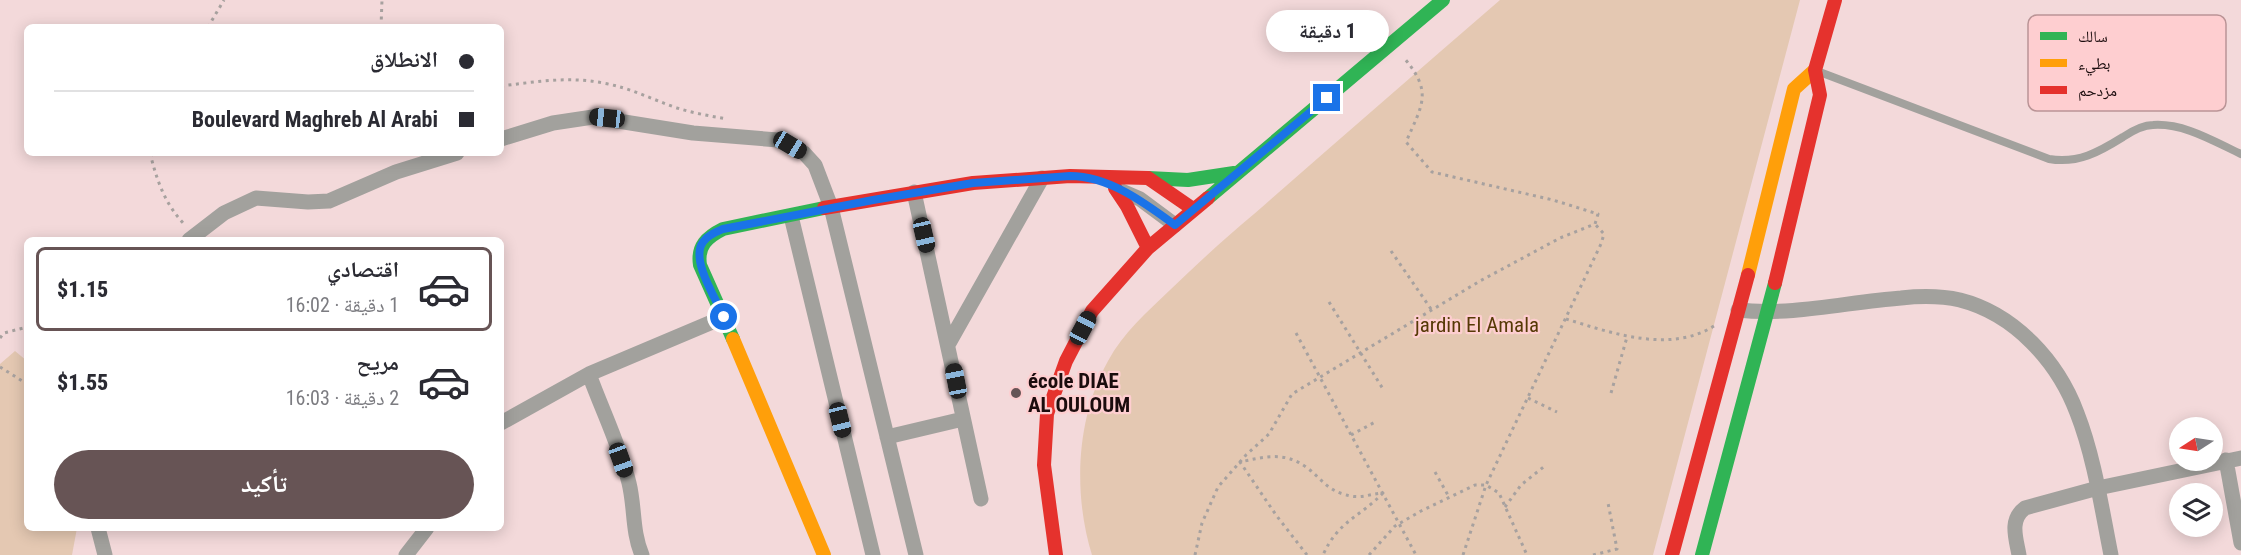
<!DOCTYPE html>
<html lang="ar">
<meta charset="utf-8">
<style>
:root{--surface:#fff;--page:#f2f2f3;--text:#2b2b33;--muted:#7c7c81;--line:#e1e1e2;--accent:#675455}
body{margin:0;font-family:"Roboto Condensed","Noto Naskh Arabic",sans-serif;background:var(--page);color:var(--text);direction:rtl;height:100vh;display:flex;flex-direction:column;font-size:22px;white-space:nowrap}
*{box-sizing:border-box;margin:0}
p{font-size:20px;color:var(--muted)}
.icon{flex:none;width:33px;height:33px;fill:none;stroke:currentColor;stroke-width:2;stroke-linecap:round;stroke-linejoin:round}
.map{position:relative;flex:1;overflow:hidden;direction:ltr}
.panel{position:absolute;left:24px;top:237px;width:480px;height:294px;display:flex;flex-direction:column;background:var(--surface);border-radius:9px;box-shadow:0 3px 15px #0003;direction:rtl}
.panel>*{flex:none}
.guide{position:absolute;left:24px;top:24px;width:480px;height:132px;border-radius:9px;box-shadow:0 3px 15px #0003;direction:rtl;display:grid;align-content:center;height:132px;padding:0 30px;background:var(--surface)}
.needle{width:39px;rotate:258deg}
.controls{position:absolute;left:2169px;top:417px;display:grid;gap:12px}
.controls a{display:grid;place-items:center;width:54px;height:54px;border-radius:50%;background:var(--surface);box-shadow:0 3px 15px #0003;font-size:30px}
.end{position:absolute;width:27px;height:27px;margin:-14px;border:8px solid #1a73e8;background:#fff;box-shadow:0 0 0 3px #fff}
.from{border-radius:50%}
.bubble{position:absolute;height:42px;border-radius:21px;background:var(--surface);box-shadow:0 3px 15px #0003;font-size:20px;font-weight:800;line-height:42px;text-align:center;direction:rtl}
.car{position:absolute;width:18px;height:36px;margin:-18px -9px;border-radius:8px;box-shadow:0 0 4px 2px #0007;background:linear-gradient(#222 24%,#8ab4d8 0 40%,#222 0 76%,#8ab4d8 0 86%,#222 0)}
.guide b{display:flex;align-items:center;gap:21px;height:57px;font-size:22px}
.guide b+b{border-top:2px solid var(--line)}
.guide i{width:15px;height:15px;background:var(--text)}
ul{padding:10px 0 0;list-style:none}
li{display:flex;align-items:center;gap:18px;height:84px;margin:0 12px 9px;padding:0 18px;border:3px solid transparent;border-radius:9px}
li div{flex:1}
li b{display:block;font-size:22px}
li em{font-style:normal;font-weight:800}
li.selected{border-color:var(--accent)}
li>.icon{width:54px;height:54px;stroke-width:1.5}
.primary-button{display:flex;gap:12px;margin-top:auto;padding:12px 30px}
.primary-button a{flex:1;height:69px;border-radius:36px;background:var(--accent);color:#fff;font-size:24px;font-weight:800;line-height:69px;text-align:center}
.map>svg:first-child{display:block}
</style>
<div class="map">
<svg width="2241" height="555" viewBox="0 0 2241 555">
<rect width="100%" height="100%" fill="#f3d9da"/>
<path fill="#e4c8b2" d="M1500,0H1800L1653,555H1092C1073,494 1076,418 1108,361C1123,333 1147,312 1170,290C1197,264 1225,238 1254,214C1336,142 1418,71 1500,0Z
M15,351L27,361V528H77L72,555H0V364Z"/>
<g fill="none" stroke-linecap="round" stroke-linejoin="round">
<path stroke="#a7a19f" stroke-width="3" stroke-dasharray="3 4.5" stroke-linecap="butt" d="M208,27L224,0
M381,27L382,0
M501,86C535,82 569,76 603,83C631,88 651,99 677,108C693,113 710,116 727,119
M152,153L151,157C158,184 166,205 185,225
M1391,251L1431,309
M1329,302L1383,389
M1566,319C1612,333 1672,355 1717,324
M1296,333L1416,555
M0,338L4,333L27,327
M0,367L27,384
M1611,393L1627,337
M1528,398L1557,412
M1351,435L1377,421
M1435,472L1449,497
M1505,507L1521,485L1546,465
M1195,555L1202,523L1218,487L1246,455L1269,434L1292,394L1480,281L1560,238L1595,224L1598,214L1553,200L1432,172L1406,142C1422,105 1433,93 1405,59
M1307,555L1276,515L1240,462C1264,457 1284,451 1306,467C1319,476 1326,489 1343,494C1360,500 1368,494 1383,493C1360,517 1338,521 1323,555
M1369,555L1395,526L1421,511L1475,485H1486L1499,493L1527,555
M1463,555L1486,485L1601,244L1604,234L1595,224
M1593,555L1617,549L1608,503"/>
<path stroke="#a2a19d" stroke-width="8" d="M1817,71L2049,159C2078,164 2099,152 2123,137C2132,131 2142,125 2153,125C2184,123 2213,141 2241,154"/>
<path stroke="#a2a19d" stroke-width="15" d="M501,139L553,123L593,117L693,133L778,140L804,153L815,165L831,207L916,555
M1119,190L1140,199L1175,225
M914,192L981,499
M791,216L873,555
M189,240L224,213L256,198L308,202L329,201L396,172L457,153
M1738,310C1793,316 1847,302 1901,298C1920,296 1942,296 1960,300C2015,314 2058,362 2077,413C2094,456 2102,510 2111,555
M949,343L1042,178
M589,374C602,410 620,446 629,483C635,507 632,532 642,555
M501,423L589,374L724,317
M887,437L963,419
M2226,460L2241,543
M98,528L105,555
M406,555L427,528
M2019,555C2016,538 2009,520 2025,508L2098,488L2241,458"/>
<path stroke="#30b455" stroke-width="14" d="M1148,178L1188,180L1234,173
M1208,198L1443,0
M733,339L700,265C697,246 707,237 723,229L824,208
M1702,555L1775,283"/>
<path stroke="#ff9f0a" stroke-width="14" d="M1748,275L1794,89L1815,70
M733,339L824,555"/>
<path stroke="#e5322d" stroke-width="14" d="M1115,188L1127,206L1148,248
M824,208L973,183L1070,176L1148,178L1193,209
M1775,283L1820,95L1815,70L1835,0
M1056,555L1044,465L1047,414L1066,361L1092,311L1148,248L1208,198
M1672,555L1748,275"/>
</g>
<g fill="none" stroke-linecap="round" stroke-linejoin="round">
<path stroke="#1a73e8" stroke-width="8" d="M724,317C716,299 690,259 703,242C708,235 716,232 723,229L873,200L973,183L1070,176C1109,176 1145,203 1175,225L1327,98"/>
</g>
<circle fill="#675455" stroke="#feced0" stroke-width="2" cx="1016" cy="393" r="6"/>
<g text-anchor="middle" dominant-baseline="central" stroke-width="4.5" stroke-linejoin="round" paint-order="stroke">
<g font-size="21" fill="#563906" stroke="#feced0">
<text x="1477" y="325">jardin El Amala</text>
</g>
<g font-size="21" font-weight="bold" fill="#1b0c0d" stroke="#feced0" text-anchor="start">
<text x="1028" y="381">école DIAE<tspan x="1028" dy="24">AL OULOUM</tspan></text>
</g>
</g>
<rect x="2028" y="15" width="198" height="96" rx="9" fill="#feced0" stroke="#ba9496" stroke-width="1.5"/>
<rect x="2040" y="32" width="27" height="8" fill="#30b455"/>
<rect x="2040" y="59" width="27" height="8" fill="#ff9f0a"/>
<rect x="2040" y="86" width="27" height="8" fill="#e5322d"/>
<g font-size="16" fill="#1b0c0d">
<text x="2078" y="42">سالك</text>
<text x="2078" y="69">بطيء</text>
<text x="2078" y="96">مزدحم</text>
</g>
</svg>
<div class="controls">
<a><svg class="needle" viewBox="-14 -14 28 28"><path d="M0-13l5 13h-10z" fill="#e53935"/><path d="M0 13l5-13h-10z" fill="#7c7c81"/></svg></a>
<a><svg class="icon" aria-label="layers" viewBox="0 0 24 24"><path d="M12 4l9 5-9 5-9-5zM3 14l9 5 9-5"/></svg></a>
</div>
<i class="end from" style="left:724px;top:317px"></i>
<i class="end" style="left:1327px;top:98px"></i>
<div class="bubble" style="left:1266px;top:10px;width:123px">1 دقيقة</div>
<i class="car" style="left:607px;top:118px;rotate:276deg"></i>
<i class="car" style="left:790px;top:145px;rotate:121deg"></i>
<i class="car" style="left:924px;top:235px;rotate:167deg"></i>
<i class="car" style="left:1083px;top:328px;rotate:28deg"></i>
<i class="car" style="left:956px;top:381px;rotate:349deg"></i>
<i class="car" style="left:840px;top:420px;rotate:166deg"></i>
<i class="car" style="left:621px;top:460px;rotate:160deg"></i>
<div class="guide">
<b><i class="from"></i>الانطلاق</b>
<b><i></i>Boulevard Maghreb Al Arabi</b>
</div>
<section class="panel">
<ul>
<li class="selected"><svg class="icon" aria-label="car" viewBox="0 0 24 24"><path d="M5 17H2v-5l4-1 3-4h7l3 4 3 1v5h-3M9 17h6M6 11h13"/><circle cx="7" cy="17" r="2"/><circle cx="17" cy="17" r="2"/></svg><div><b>اقتصادي</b><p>1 دقيقة · 16:02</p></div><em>$1.15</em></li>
<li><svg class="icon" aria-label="car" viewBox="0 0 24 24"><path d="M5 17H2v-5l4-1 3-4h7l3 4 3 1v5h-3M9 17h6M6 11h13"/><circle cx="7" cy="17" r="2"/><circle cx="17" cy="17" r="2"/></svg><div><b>مريح</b><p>2 دقيقة · 16:03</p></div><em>$1.55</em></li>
</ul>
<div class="primary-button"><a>تأكيد</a></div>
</section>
</div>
